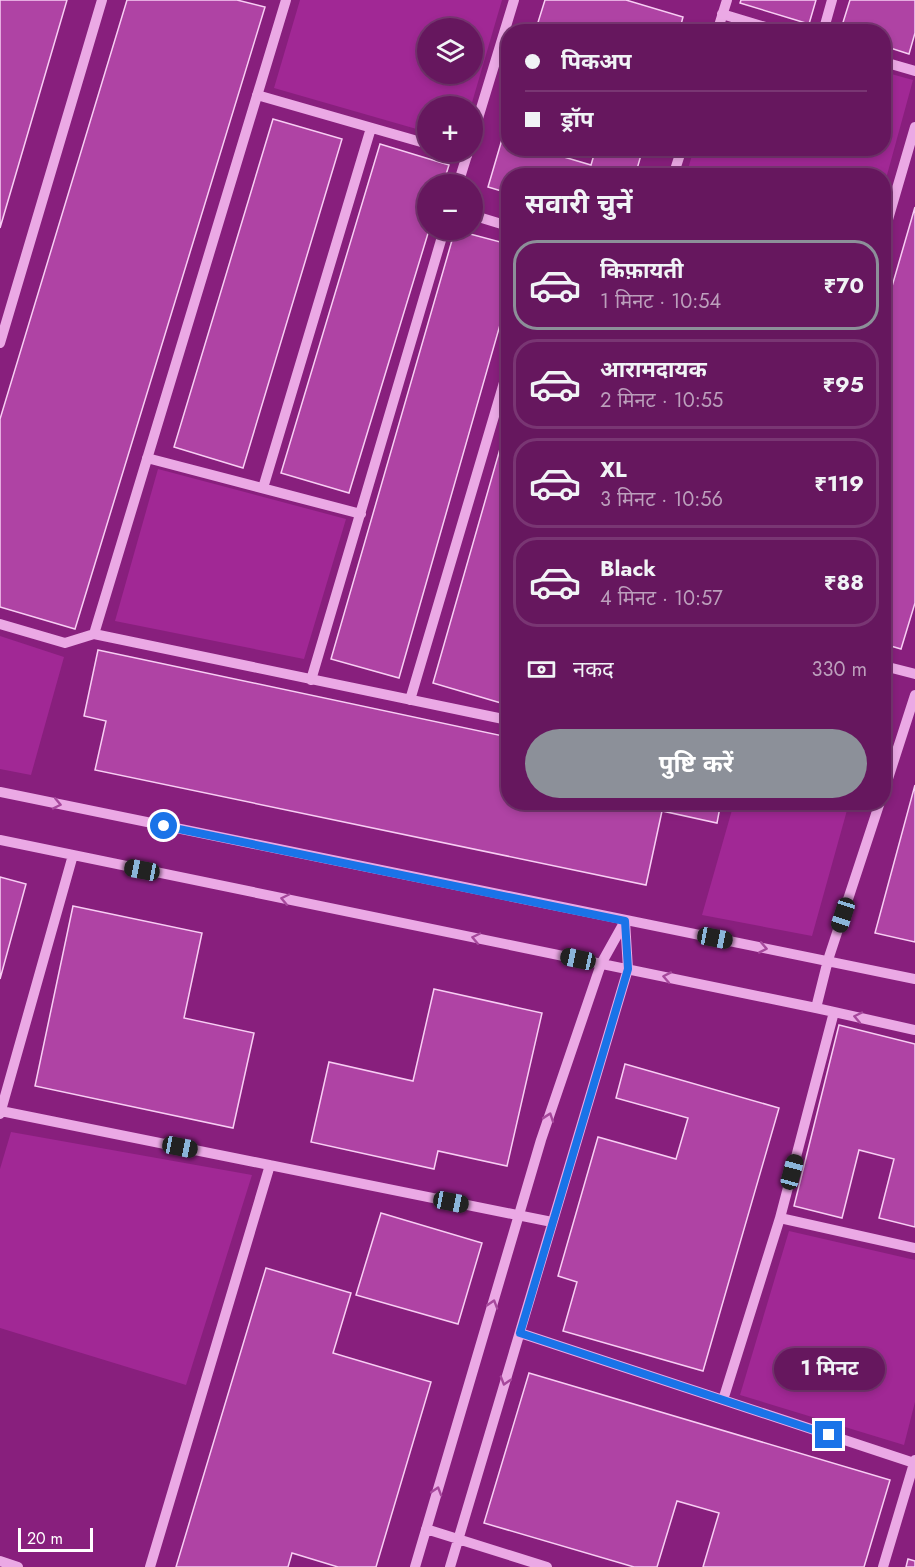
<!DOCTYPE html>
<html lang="hi">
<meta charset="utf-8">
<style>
:root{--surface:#66175e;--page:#6e2467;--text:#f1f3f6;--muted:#bc9fbc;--line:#793673;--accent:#8c9099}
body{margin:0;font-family:Jost,"Noto Sans Devanagari",sans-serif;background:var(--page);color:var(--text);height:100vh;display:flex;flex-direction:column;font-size:22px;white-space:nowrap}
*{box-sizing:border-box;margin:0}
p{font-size:20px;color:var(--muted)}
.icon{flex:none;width:33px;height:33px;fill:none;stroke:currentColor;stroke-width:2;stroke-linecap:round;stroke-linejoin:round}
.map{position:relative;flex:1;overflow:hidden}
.side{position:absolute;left:501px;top:168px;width:390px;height:642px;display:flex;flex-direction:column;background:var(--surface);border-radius:24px;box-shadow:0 3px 9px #0003,0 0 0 2px var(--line)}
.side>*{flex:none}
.hud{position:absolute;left:501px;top:24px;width:390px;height:132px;border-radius:24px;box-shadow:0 3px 9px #0003,0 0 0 2px var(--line);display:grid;align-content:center;height:132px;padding:0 24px;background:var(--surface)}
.controls{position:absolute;left:417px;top:18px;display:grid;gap:12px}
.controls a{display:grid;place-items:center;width:66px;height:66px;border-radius:50%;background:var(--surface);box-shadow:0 3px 9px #0003,0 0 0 2px var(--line);font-size:30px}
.scale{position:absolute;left:18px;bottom:15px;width:75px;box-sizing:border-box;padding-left:6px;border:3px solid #fff;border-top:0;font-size:16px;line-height:21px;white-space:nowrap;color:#fff;-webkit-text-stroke:4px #881f7d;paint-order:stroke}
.end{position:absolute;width:27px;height:27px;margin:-14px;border:8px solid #1a73e8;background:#fff;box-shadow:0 0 0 3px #fff}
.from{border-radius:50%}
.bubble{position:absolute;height:42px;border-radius:21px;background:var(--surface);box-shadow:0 3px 9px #0003,0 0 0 2px var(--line);font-size:20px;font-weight:700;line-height:42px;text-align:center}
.car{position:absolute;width:18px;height:36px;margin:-18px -9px;border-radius:8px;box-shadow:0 0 4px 2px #0007;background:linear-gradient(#222 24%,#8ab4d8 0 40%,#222 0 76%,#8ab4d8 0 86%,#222 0)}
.hud b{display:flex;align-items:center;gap:21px;height:57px;font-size:22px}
.hud b+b{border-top:2px solid var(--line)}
.hud i{width:15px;height:15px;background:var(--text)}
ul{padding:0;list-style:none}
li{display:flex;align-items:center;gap:18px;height:90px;margin:0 12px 9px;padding:0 12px;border:3px solid var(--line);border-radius:24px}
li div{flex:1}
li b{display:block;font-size:22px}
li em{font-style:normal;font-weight:700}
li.on{border-color:var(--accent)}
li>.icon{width:54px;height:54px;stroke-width:1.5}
h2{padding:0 24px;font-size:27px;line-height:72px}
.pay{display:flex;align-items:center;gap:15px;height:66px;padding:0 24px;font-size:22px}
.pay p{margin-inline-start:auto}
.button{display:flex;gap:12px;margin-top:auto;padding:12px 24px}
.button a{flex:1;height:69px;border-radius:36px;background:var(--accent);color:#fff;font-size:24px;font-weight:700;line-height:69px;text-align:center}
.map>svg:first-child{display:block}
</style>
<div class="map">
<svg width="915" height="1567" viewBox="0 0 915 1567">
<rect width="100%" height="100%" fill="#881f7d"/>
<path fill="#a12895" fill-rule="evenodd" d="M300,0H502L471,106H428L427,132L274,88ZM472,28V74H428V28Z
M884,72L913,80L884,186V176L686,175L694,149L884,148Z
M158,469L346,519L304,659L115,621Z
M0,636L64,657L31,775L0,769Z
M734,803H849L812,936L702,915Z
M11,1132L252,1175L186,1385L0,1328V1169Z
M789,1231L915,1260V1402L904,1445L740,1395Z"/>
<path fill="#af43a4" stroke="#f8cef4" stroke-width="1.5" d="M0,0H67L0,228Z
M127,0H237L265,7L75,629L0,607V419Z
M545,0H626L683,17L679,32H535Z
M741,0H816L809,24L740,3Z
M850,0H915V33L909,54L884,46V32H840Z
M273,119L342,139L243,468L174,447Z
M508,119V148H548L547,152L591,165L596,148H643L635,176H508V193L488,187Z
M380,144L449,165L443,184H428V230H429L349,493L281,473Z
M915,207V603L901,649L884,644V314Z
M455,230L508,244V297L399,678L331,659Z
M508,421V676L501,703L433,683Z
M98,650L508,737V802H721L717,823L662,811L646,885L95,770L106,721L84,716Z
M915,785V942L875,933Z
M0,877L26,884L0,979Z
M73,906L202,933L184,1018L254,1033L233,1128L35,1086Z
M434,989L542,1013L507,1166L438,1151L434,1169L311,1142L329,1062L413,1081Z
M839,1025L915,1044V1227L879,1218L894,1159L859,1150L842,1218L794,1206Z
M625,1064L779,1108L703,1371L563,1331L577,1282L558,1276L598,1137L676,1159L688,1118L616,1098Z
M381,1213L482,1243L458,1324L356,1295Z
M266,1268L351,1293L333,1353L431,1382L376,1567H338L292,1553L288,1567H176Z
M529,1373L890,1480L864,1567H703L719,1513L677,1501L657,1567H634L484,1523Z
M908,1559L915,1561V1567H906Z"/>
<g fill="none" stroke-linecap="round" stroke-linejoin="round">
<path stroke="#eba9e5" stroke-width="10" d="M722,14L782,32
M717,32L727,0
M823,32L832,0
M884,62L915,71
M257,95L428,144
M472,138L514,0
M452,152L467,156
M673,176L682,148
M458,184L468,152
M472,215L508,226
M884,233L915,127
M0,343L102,0
M147,458L361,514
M263,488L371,128
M0,624L65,643L94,634L508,720
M94,634L286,0
M884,666L915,674
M311,680L444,230
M410,700L508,369
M884,791L915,695
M0,792L915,979
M0,840L816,1008L915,1030
M816,1008L828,960L880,802
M1,1111L552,1222
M0,1114L73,855
M780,1218L915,1248
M520,1333L914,1463
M723,1400L780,1218L834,1012
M426,1529L547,1567
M0,1561L18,1567
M150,1567L270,1165
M415,1567L541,1140L601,964L625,921
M450,1567L628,969L625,921
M883,1567L915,1460"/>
</g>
<defs><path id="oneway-chevron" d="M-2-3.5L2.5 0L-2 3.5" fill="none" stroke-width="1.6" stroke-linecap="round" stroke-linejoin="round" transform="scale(1.5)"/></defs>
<g stroke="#a6489c">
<use href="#oneway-chevron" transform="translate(57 804) rotate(12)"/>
<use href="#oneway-chevron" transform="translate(285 899) rotate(-168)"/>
<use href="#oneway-chevron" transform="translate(476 938) rotate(-168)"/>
<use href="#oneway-chevron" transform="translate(763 948) rotate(11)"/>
<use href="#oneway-chevron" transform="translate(667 977) rotate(-169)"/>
<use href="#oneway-chevron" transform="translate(858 1017) rotate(-168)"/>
<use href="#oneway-chevron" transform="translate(549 1117) rotate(-71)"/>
<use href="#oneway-chevron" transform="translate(493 1304) rotate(-73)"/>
<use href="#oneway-chevron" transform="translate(505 1381) rotate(107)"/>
<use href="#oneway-chevron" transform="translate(437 1491) rotate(-73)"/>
</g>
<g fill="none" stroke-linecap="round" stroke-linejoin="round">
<path stroke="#1a73e8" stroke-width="8" d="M164,826L625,921L628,969L520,1333L829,1435"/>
</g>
</svg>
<div class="controls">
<a><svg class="icon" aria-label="layers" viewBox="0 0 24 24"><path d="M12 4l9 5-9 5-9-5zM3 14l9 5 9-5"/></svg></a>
<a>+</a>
<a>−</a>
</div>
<div class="scale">20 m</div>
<i class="end from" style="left:164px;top:826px"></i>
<i class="end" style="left:829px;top:1435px"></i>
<div class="bubble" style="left:774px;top:1348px;width:111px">1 मिनट</div>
<i class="car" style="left:142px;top:870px;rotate:281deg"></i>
<i class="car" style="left:843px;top:915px;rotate:198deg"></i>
<i class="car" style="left:715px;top:938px;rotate:101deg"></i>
<i class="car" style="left:578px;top:959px;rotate:282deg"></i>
<i class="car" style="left:180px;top:1147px;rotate:101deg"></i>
<i class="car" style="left:792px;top:1172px;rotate:15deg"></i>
<i class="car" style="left:451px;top:1202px;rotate:101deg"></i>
<div class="hud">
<b><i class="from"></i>पिकअप</b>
<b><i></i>ड्रॉप</b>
</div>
<section class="side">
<h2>सवारी चुनें</h2>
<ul>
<li class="on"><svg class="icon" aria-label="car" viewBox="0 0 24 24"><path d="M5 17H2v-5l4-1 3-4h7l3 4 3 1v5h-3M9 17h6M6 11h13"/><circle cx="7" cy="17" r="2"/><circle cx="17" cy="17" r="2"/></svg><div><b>किफ़ायती</b><p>1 मिनट · 10:54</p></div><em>₹70</em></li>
<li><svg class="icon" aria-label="car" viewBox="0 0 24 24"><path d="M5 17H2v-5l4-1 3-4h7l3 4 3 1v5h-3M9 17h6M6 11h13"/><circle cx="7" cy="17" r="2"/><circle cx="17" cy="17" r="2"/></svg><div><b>आरामदायक</b><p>2 मिनट · 10:55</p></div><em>₹95</em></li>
<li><svg class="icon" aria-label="car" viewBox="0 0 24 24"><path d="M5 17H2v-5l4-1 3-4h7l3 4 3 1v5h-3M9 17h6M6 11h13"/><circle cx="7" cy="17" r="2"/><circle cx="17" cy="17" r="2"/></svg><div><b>XL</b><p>3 मिनट · 10:56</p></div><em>₹119</em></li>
<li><svg class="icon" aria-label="car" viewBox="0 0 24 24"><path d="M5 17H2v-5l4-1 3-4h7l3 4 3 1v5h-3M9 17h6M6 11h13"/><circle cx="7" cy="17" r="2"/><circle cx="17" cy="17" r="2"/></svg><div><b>Black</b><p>4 मिनट · 10:57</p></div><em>₹88</em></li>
</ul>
<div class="pay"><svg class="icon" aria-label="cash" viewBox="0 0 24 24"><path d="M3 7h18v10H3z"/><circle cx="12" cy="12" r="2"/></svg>नकद<p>330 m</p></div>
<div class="button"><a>पुष्टि करें</a></div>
</section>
</div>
